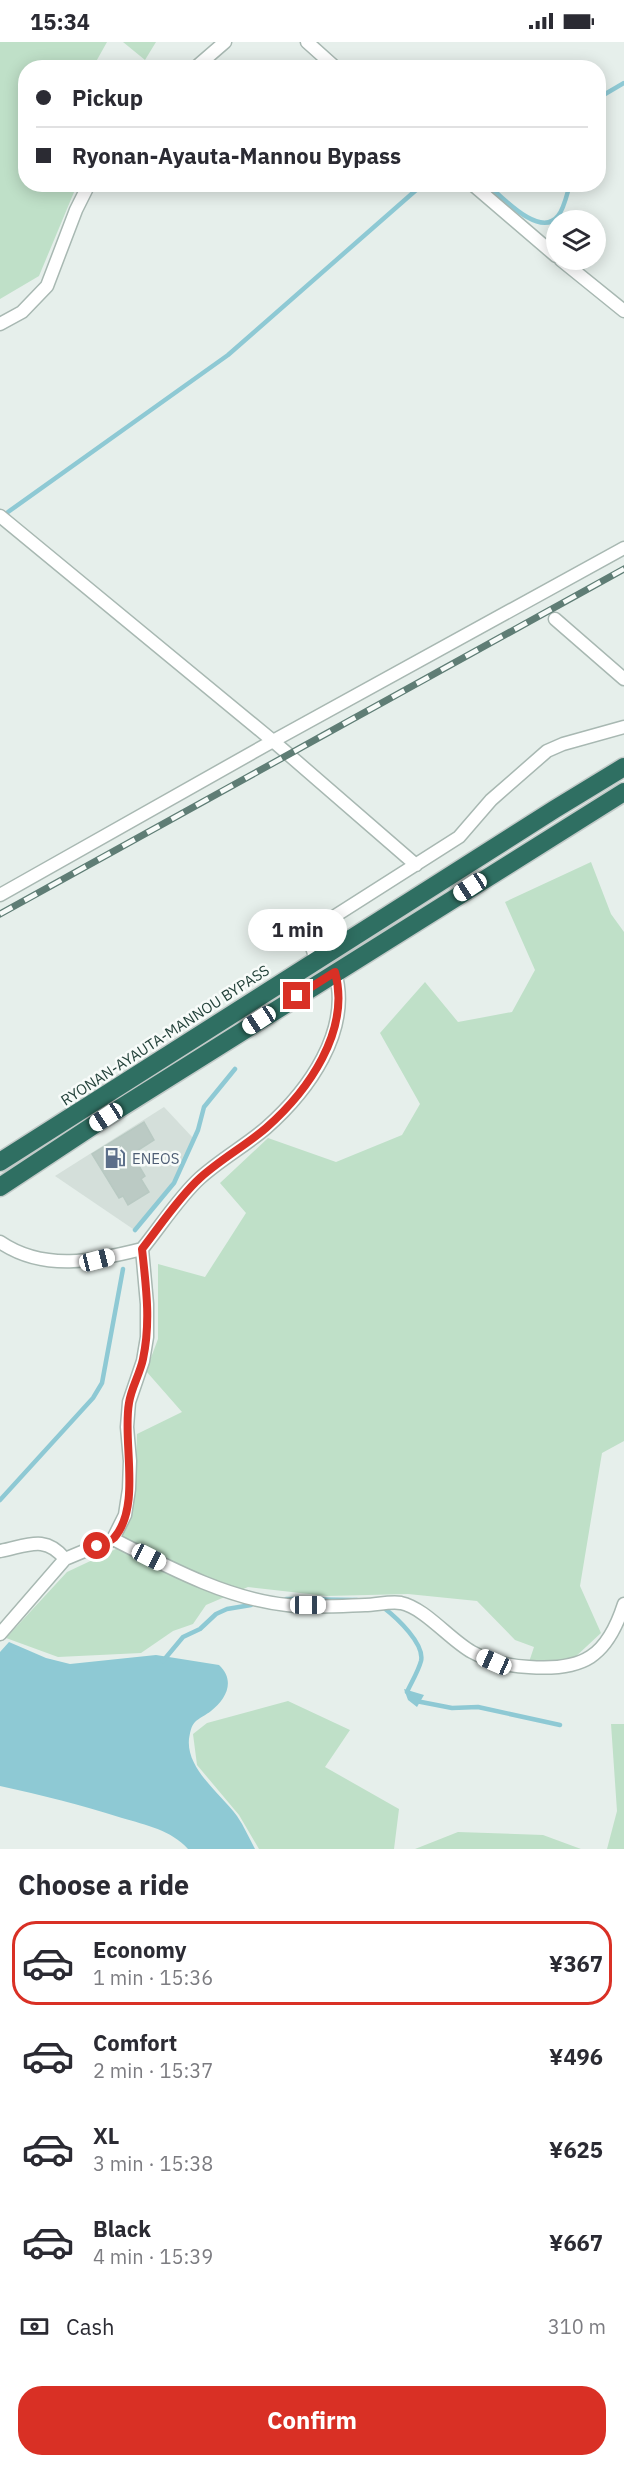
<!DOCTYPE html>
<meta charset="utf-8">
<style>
:root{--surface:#fff;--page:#f7f7f7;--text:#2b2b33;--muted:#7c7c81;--line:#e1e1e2;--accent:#d93025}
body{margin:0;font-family:"IBM Plex Sans",sans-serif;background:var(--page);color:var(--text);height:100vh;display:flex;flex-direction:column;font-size:22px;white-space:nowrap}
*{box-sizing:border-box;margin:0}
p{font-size:20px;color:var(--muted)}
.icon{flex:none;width:33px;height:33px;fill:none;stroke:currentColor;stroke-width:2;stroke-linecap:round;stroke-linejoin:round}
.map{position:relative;height:1807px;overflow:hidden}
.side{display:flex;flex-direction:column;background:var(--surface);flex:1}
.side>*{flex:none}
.guide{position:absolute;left:18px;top:18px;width:588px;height:132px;border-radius:24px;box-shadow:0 3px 15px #0003;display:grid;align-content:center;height:132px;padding:0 18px;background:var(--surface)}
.controls{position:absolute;left:546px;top:168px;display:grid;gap:12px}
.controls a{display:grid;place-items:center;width:60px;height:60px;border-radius:50%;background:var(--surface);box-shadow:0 3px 15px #0003;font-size:30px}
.end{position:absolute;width:27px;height:27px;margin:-14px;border:8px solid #d93025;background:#fff;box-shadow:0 0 0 3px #fff}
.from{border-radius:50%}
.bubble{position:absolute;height:42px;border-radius:21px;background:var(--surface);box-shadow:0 3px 15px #0003;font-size:20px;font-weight:700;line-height:42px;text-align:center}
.car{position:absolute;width:18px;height:36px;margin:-18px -9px;border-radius:8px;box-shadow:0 0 4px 2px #0007;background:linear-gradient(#fff 24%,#345 0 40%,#fff 0 76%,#345 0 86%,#fff 0)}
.guide b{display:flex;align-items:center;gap:21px;height:57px;font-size:22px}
.guide b+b{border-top:2px solid var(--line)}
.guide i{width:15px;height:15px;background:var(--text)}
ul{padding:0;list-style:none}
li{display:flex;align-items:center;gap:18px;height:84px;margin:0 12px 9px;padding:0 6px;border:3px solid transparent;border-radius:24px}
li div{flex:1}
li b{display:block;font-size:22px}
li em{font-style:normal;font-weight:700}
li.on{border-color:var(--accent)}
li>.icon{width:54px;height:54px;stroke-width:1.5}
h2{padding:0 18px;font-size:27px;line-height:72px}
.pay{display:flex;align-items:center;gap:15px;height:66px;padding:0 18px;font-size:22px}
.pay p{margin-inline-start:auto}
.action{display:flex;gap:12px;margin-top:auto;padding:12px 18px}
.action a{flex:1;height:69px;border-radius:24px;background:var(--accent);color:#fff;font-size:24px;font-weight:700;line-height:69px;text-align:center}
.status{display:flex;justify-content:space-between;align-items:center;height:42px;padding:0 30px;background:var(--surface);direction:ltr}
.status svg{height:16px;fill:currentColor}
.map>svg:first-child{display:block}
</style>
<div class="status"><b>15:34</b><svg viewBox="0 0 49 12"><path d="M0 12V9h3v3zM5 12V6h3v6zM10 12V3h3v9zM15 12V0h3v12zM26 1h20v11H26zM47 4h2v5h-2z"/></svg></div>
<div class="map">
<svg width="624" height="1807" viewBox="0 0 624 1807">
<rect width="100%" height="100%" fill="#e6efeb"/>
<path fill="#d4dfda" d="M164,1065L193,1096L176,1134L163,1153L133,1187L55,1134Z"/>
<path fill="#bfe0c8" d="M0,0H107L93,25L26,26V142L77,143L39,234L0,257Z
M123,0H156L145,18Z
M591,820L611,872L624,890V1399L602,1411L580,1544L601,1591L572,1618L528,1623L534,1605L515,1598L477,1559L408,1552L327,1554L248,1545L206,1563L193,1582L173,1589L141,1611L58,1615L6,1596L67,1530L118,1506L135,1452L137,1392L182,1370L146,1329L158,1297V1222L205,1235L246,1171L220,1141L268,1096L336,1120L402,1093L420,1062L380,991L425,940L458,980L512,970L535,928L505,860Z
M288,1659L350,1688L325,1725L399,1767L394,1807H259L239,1773L197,1723L193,1692L207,1681Z
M611,1682H624V1807H607L617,1769Z
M458,1790L543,1793L581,1807H415Z"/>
<path fill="#8ec9d4" d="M9,1600L46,1616L70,1622L156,1613L219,1623C236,1639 226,1657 211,1669C206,1673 199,1676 195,1680C191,1684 190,1691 189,1697C186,1727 221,1752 237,1774C244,1784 249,1796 255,1807H188C171,1788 146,1783 122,1776C81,1763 42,1753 0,1744V1610Z
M404,1647L424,1653L417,1665L408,1658Z"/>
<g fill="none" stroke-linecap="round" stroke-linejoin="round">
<path stroke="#8ec9d4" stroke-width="4.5" d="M598,58L600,55L624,41
M487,142C502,155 540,197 558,174C564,167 567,152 570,142
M8,470L228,313L423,142
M135,1188L174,1141L198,1088L204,1065L235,1027
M0,1458L93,1356L102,1341L123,1227
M286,1557L357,1558
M384,1566C397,1576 425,1602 421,1619C418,1630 411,1641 407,1650
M163,1619L183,1595L200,1587L216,1572L227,1567L251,1563
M416,1659L452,1666L478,1665L560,1683"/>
</g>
<path fill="#bbcac4" stroke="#b8c9c2" stroke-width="1.5" d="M144,1080L154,1098L132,1112L145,1134L141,1137L149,1150L128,1163L123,1154L119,1156L92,1112Z"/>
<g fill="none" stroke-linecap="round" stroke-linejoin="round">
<defs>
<path id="street" d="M307,0L336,26
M195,26L225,0
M472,142L556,214
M561,218L624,269
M0,282L22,270L47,244L76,168L89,142
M0,474L273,699L416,823
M555,577L624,637
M0,853L273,699L624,506
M316,918L310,899L313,888L459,795L491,758L547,709L563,702L624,685
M0,1200C44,1230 95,1219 142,1207
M113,1497C166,1524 227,1557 287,1563C312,1566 339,1564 365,1563C376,1563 390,1559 401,1561C425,1566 450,1598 472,1610C490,1620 509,1624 529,1625C583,1629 607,1615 624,1562
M0,1509C27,1504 45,1492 65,1517
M0,1592L65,1517L113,1497L125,1473L129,1447L130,1419L127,1385L129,1360L143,1319L147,1295V1262L142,1207C160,1185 179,1155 200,1136C221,1117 245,1104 266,1086C308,1049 352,989 335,930"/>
<path id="highway" d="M0,1120L555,767L624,725
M0,1145L106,1075L624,750"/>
</defs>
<use href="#street" stroke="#a8b8b2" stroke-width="15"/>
<use href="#highway" stroke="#c2cac8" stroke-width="21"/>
<use href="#street" stroke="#fff" stroke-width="12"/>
<use href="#highway" stroke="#2f6f62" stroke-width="18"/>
<defs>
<path id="rail" d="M0,872L624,527"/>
</defs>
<use href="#rail" stroke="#5f7d75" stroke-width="7"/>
<use href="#rail" stroke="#f7fbf9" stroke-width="4.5" stroke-dasharray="14" stroke-linecap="butt"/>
</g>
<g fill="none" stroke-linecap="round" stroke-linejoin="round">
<path stroke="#d93025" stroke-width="8" d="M97,1504C102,1502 110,1500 114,1496C142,1464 122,1399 129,1361C131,1346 140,1332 143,1317C151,1280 146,1244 142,1207C160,1184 179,1155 200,1136C221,1117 245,1104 266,1086C308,1049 351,989 335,930L297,954"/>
</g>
<defs>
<symbol id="fuel-bare" viewBox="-9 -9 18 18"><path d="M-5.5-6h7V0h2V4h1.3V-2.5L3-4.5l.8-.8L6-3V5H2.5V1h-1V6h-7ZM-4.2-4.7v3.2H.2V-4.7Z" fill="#5c6f8a" stroke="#f7fbf9" stroke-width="2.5" paint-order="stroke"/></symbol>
</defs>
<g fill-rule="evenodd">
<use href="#fuel-bare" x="100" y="1101" width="30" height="30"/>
</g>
<g text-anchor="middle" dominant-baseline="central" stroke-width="5" stroke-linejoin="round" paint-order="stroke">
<g font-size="15" fill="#24423a" stroke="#f7fbf9">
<text transform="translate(165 993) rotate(-33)">RYONAN-AYAUTA-MANNOU BYPASS</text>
</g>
<g font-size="15" fill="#4e5e75" stroke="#f7fbf9" text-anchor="start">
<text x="132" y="1116">ENEOS</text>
</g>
</g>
</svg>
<div class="controls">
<a><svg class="icon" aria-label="layers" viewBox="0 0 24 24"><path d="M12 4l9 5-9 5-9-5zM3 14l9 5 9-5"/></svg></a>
</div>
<i class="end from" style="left:97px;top:1504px"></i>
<i class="end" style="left:297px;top:954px"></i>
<div class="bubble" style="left:248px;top:867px;width:99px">1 min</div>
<i class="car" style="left:470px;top:845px;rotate:237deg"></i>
<i class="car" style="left:259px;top:978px;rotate:237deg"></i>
<i class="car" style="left:106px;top:1075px;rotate:237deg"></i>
<i class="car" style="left:97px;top:1218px;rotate:76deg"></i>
<i class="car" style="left:149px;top:1515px;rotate:117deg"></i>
<i class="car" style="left:308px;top:1563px;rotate:90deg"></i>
<i class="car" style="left:494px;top:1620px;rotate:294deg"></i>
<div class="guide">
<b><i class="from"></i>Pickup</b>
<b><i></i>Ryonan-Ayauta-Mannou Bypass</b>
</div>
</div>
<section class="side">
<h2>Choose a ride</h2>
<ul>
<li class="on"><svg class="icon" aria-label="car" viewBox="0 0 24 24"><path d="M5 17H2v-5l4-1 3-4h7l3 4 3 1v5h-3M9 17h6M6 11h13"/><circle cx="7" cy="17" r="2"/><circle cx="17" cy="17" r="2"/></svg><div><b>Economy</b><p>1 min · 15:36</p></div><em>¥367</em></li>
<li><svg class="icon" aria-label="car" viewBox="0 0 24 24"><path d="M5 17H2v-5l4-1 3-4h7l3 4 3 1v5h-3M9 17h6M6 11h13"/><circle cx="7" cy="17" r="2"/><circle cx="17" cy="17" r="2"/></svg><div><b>Comfort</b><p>2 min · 15:37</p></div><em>¥496</em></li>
<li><svg class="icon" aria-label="car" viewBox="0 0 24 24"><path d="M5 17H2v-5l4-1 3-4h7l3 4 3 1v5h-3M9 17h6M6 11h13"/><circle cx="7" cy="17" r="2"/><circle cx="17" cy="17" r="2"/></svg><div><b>XL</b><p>3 min · 15:38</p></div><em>¥625</em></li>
<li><svg class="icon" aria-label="car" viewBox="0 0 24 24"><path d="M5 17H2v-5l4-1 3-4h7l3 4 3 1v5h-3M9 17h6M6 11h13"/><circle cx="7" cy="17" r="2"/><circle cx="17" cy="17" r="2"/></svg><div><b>Black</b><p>4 min · 15:39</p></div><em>¥667</em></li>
</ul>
<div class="pay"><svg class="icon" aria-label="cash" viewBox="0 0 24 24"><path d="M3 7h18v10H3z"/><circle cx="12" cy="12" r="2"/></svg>Cash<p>310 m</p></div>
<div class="action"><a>Confirm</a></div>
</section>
